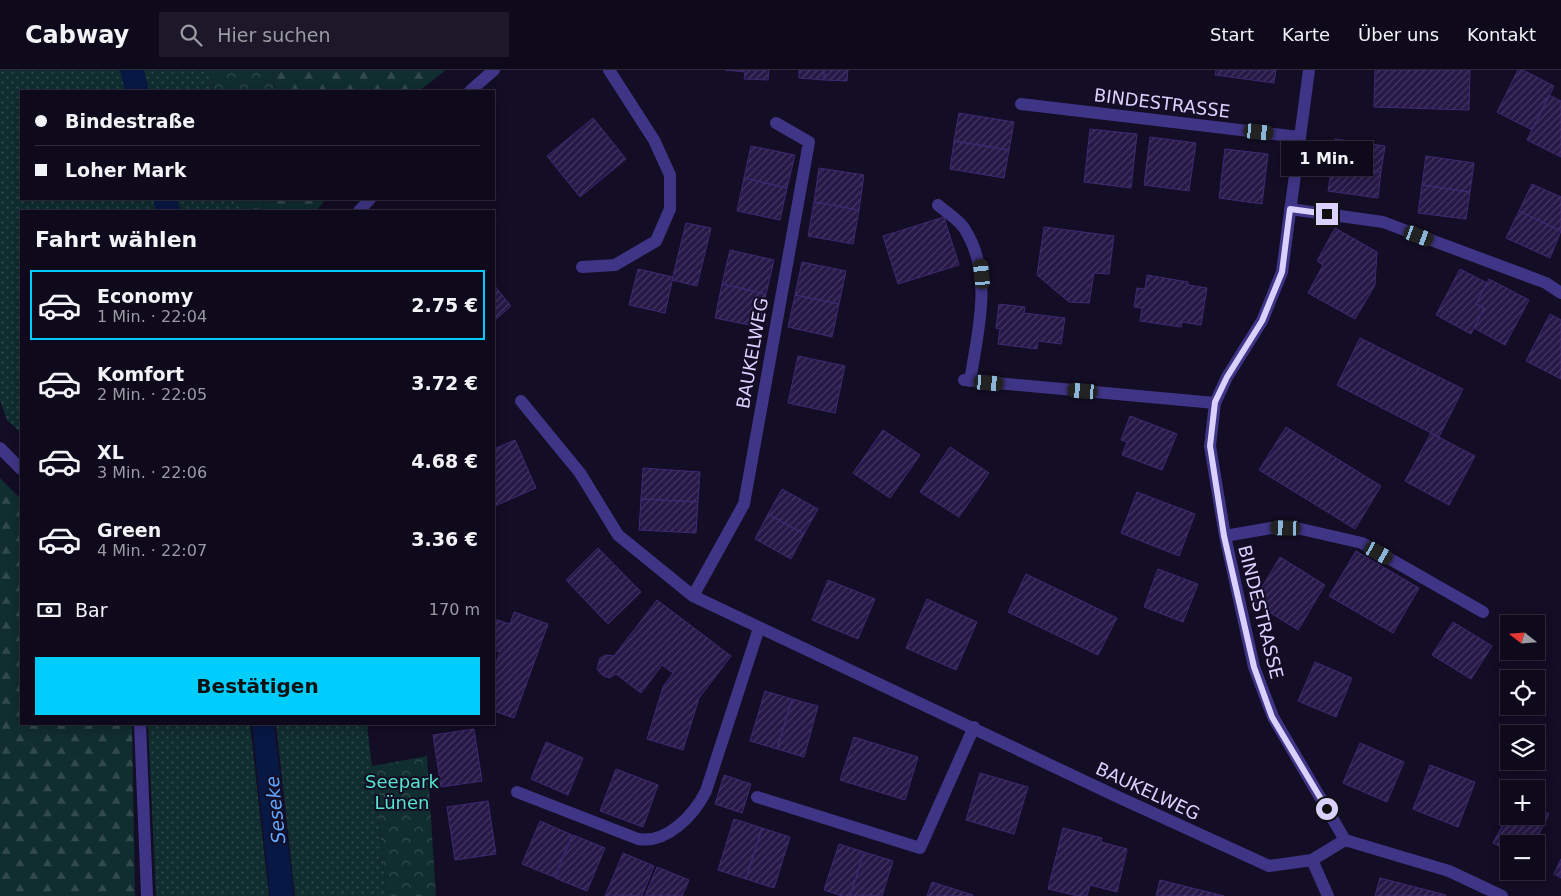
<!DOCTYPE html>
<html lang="de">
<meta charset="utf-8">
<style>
:root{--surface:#0e0a1c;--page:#1c1829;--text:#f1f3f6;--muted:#9b9aa3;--line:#2e2b3b;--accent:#00cdfc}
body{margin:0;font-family:"DejaVu Sans",sans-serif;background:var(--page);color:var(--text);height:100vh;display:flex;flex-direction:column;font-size:19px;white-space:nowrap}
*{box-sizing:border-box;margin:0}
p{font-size:16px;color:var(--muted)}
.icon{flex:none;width:28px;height:28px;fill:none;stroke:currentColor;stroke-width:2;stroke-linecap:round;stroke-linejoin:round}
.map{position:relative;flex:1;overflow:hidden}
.side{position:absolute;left:20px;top:140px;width:475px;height:515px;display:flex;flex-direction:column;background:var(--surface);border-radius:0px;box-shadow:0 2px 12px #0003,0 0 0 1px var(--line)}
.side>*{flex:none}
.banner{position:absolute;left:20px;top:20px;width:475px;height:110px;border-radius:0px;box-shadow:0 2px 12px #0003,0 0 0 1px var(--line);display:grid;align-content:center;height:110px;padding:0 15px;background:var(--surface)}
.needle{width:32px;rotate:287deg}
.buttons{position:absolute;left:1500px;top:545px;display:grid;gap:10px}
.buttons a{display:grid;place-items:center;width:45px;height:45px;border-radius:0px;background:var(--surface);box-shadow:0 2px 12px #0003,0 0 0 1px var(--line);font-size:25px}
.end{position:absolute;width:22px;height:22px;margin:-11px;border:6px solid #dad1ff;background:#111;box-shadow:0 0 0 2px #111}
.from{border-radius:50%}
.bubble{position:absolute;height:35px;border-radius:0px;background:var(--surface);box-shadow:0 2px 12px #0003,0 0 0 1px var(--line);font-size:16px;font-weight:700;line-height:35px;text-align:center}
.car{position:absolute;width:15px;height:30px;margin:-15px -8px;border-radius:6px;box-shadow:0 0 4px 1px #0007;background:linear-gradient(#222 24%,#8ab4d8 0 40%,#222 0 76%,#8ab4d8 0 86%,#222 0)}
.banner b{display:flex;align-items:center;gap:18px;height:48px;font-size:19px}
.banner b+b{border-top:1px solid var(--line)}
.banner i{width:12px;height:12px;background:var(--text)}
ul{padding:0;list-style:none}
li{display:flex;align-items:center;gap:15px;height:70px;margin:0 10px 8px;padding:0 5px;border:2px solid transparent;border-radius:0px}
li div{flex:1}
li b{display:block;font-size:19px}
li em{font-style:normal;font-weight:700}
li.current{border-color:var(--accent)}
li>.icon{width:45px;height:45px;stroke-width:1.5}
h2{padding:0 15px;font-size:22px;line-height:60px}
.pay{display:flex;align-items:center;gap:12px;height:55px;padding:0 15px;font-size:19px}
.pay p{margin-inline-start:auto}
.button{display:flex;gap:10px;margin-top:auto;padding:10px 15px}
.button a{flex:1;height:58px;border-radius:0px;background:var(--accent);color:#111;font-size:20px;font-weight:700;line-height:58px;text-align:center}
header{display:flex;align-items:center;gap:30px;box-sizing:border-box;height:70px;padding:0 25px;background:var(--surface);border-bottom:1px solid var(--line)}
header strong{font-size:24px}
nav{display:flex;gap:28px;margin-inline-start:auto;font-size:18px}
.search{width:350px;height:45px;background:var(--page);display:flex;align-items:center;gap:12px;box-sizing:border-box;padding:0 18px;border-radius:0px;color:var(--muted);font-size:19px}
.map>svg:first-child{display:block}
</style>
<header>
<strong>Cabway</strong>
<div class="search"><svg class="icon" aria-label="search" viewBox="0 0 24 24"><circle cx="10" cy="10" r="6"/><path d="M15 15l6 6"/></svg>Hier suchen</div>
<nav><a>Start</a><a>Karte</a><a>Über uns</a><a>Kontakt</a></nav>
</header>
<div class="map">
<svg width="1561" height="826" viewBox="0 0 1561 826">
<defs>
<pattern id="grass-dots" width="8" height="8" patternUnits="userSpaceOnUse" patternTransform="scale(1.25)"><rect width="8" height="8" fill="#102d2f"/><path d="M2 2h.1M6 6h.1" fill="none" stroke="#324a4e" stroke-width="1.8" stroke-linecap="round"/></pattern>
<pattern id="forest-firs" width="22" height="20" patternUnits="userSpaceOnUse" patternTransform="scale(1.25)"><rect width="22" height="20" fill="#102d2f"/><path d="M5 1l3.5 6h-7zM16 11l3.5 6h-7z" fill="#324a4e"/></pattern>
<pattern id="park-crowns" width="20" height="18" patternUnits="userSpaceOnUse" patternTransform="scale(1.25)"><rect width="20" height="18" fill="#102d2f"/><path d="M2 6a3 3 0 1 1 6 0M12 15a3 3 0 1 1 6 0" fill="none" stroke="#324a4e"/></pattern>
<pattern id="building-hatch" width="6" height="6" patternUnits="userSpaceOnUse" patternTransform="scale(1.25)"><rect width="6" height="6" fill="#261847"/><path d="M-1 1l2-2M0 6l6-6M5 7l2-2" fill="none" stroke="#453963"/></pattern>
</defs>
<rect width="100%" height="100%" fill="#130d25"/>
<path fill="url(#grass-dots)" d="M0,0H209L214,21H21V129H238L241,141H21V363L7,350L0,331Z
M148,654H250L269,826H156Z
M276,654H367L387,826H295Z"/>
<path fill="url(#forest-firs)" d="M274,0H446L419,21H273Z
M264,129H326L316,141H263Z
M0,408L21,429V654H132L135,826H0Z"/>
<path fill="url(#park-crowns)" d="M209,0H274L273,21H214Z
M238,129H264L263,141H241Z
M427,686L436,826H387L372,696Z"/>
<path fill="#071844" d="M120,0H144L149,21H125Z
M153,129H177L181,141H156Z
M252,654H274L294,826H270Z"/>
<path fill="url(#building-hatch)" stroke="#3e2974" d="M725,0H769L768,10L744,9L745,2Z
M799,0H824V10L799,8Z
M824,0H848L847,11L824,10Z
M1216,0H1276L1274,13L1215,5Z
M1375,0H1470L1469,40L1374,37Z
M1518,0H1523L1554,16L1532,60L1497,42Z
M1549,25L1561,31V87L1527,70Z
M959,43L1014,52L1009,80L954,71Z
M593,48L626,89L580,127L547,86Z
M1090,59L1137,64L1131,118L1084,112Z
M1150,67L1196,73L1189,121L1144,115Z
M1335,69L1385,76L1381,102L1332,95Z
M954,71L1009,80L1004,108L950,99Z
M751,76L795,85L787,118L744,108Z
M1225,79L1268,84L1262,134L1219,128Z
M1426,86L1474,93L1470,122L1422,115Z
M1332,95L1381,102L1378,128L1328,121Z
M819,98L864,105L859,140L814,132Z
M744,108L787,118L780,150L737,141Z
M1532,114L1561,127V161L1519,141Z
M1422,115L1470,122L1466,149L1418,143Z
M814,132L859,140L853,174L808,166Z
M1519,141L1561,161L1550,188L1506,168Z
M944,147L959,195L898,214L883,166Z
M686,153L711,158L697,216L672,210Z
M1044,157L1114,166L1109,204L1094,203L1089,233L1069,232L1037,205Z
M1335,158L1377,182L1375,215L1355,249L1308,223L1323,195L1317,191Z
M730,180L774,190L766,224L722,214Z
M802,192L846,201L839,234L795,225Z
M638,199L673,207L665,243L629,235Z
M1460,199L1487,213L1476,234L1484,238L1471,264L1436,245Z
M1147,205L1188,212V215L1207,218L1201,255L1182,252L1181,257L1140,251L1142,238L1134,237L1137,218L1145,219Z
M1489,209L1529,230L1505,275L1474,258L1484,238L1476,234Z
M722,214L766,224L759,257L715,248Z
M494,215L511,236L494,251Z
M795,225L839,234L832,267L788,257Z
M999,234L1025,237L1024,243L1065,248L1061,274L1038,271L1037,279L998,274L1000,259L996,258Z
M1550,244L1561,250V309L1526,291Z
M1360,268L1463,319L1439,367L1337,315Z
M798,286L845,296L835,343L788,333Z
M1130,346L1177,364L1162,400L1122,385L1127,372L1121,370Z
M1286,357L1381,416L1355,459L1259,400Z
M883,360L920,385L890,428L853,403Z
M1431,363L1475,386L1449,435L1405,411Z
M515,370L536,418L495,436L494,379Z
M950,377L989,403L959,447L920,422Z
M643,398L700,402L698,432L641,429Z
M782,419L818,439L804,464L768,444Z
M1137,422L1195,444L1179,486L1121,463Z
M641,429L698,432L696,463L639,460Z
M768,444L804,464L791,489L755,469Z
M598,478L641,522L608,554L566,510Z
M1356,481L1419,518L1393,563L1329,526Z
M1280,487L1325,515L1298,560L1253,532Z
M1158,499L1198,514L1183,552L1144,537Z
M1026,504L1117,548L1098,585L1008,542Z
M828,510L875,529L858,569L812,550Z
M927,529L977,552L956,600L906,578Z
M657,530L731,586L699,628L683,680L647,669L663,617L673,603L662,595L641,623L616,604L609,608L602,605L597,599L600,588L606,585L614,586Z
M514,542L548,554L514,648L494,641V599L500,582L494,580V549L510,554Z
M1453,552L1492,576L1471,609L1432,585Z
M1315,592L1352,608L1336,647L1298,631Z
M765,621L792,629L777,679L750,671Z
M792,629L818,636L804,687L777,679Z
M474,659L482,711L441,717L433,665Z
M854,667L918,687L905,730L840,710Z
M546,672L583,688L568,725L531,709Z
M1360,673L1404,692L1387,732L1343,713Z
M1430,695L1475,712L1458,757L1413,739Z
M616,699L658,715L643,757L600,741Z
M980,703L1028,717L1014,764L966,750Z
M724,705L751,714L742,743L715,734Z
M488,731L496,784L455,790L447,737Z
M1536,737L1549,744L1534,774H1509V781L1493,773L1509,743V746H1536Z
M734,749L762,758L746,809L718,800Z
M540,751L572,765L554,807L522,794Z
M762,758L790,767L774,818L746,809Z
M1063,758L1102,768L1101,772L1127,779L1117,822L1090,815L1087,826H1078L1048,819Z
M573,765L605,778L587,821L555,808Z
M839,774L864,782L850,826H842L824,820Z
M864,782L893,791L882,826H850Z
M623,783L654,796L642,826H605Z
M1561,789V808L1554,804Z
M657,797L689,810L682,826H645Z
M1380,808L1446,825L1445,826H1375Z
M1160,810L1224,826H1156Z
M932,812L973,825V826H927Z"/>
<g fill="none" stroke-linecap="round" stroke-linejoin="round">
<path stroke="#3f3586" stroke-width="12" d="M1309,0L1282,202L1262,251L1227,307L1215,333L1210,376L1225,466L1254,597L1273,647L1345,770
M470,21L494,0
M1021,34L1299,67
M938,135C946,142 958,149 964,158C994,204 978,260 970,311
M1290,139L1383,152L1546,213L1561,223
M359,141L370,129
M582,197L615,195L656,171L670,139V105L654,70L609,0
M964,310L1215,333
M521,331L580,403L618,465L693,526L1118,727L1269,796L1312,790L1345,770L1449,801L1502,826
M0,378L21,399
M1225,466L1271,458L1301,459L1362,473L1483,542
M693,526L744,434L809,72L776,53
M140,654L147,826
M517,722L638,769C667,774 694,745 706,721L759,558
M757,727L920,778L974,657
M1312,790L1328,826"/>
</g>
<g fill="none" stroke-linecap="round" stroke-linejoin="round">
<path stroke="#dad1ff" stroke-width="6" d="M1327,739L1272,647L1254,597L1224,466L1210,376L1215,332L1227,307L1262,251L1282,202L1290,139L1327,144"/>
</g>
<g text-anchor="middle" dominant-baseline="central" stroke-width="4" stroke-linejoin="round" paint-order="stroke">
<g font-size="18" fill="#dad1ff" stroke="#130d25">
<text transform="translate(1162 33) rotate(7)">BINDESTRASSE</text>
<text transform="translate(752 283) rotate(-80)">BAUKELWEG</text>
<text transform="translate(1261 542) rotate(76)">BINDESTRASSE</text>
<text transform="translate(1148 721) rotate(25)">BAUKELWEG</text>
</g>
<g font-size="18" fill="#56e6ce" stroke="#130d25">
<text x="402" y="711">Seepark<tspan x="402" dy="21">Lünen</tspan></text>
</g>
<g font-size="19" font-style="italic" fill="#5fa7ff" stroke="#130d25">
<text transform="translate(275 740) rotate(-96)">Seseke</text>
</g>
</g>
</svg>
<div class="buttons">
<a><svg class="needle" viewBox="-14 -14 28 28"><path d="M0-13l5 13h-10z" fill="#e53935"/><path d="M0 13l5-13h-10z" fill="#9b9aa3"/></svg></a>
<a><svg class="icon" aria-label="locate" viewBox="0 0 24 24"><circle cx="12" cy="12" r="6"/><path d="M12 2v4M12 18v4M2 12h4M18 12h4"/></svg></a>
<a><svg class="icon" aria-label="layers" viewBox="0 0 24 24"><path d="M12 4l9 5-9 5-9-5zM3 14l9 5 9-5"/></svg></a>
<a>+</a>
<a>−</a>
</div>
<i class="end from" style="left:1327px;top:739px"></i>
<i class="end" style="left:1327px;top:144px"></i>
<div class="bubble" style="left:1281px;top:71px;width:92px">1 Min.</div>
<i class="car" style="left:1259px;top:62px;rotate:96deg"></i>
<i class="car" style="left:1419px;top:166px;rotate:110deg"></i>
<i class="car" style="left:982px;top:204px;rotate:354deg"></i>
<i class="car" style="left:989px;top:313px;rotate:95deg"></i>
<i class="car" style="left:1083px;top:321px;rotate:275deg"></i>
<i class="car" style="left:1286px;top:458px;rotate:272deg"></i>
<i class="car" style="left:1379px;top:483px;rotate:119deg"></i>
<div class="banner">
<b><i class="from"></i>Bindestraße</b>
<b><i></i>Loher Mark</b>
</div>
<section class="side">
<h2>Fahrt wählen</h2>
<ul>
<li class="current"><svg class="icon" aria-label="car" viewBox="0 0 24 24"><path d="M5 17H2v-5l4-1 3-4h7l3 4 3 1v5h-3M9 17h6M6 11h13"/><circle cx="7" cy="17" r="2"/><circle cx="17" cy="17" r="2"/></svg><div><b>Economy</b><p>1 Min. · 22:04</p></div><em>2.75 €</em></li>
<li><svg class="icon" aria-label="car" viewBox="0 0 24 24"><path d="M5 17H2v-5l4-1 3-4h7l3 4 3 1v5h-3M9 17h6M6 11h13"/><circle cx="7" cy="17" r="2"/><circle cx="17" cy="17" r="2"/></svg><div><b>Komfort</b><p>2 Min. · 22:05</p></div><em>3.72 €</em></li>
<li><svg class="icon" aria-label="car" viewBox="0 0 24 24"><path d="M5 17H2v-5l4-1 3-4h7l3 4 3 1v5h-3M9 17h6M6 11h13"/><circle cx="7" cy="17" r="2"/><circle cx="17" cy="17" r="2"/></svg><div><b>XL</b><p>3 Min. · 22:06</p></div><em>4.68 €</em></li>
<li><svg class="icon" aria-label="car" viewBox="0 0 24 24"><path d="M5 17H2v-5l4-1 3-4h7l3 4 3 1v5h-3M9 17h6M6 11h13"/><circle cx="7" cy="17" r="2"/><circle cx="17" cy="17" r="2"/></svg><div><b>Green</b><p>4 Min. · 22:07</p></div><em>3.36 €</em></li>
</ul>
<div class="pay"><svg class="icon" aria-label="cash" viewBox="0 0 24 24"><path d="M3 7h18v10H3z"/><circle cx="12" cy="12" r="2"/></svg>Bar<p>170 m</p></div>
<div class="button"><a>Bestätigen</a></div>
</section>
</div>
